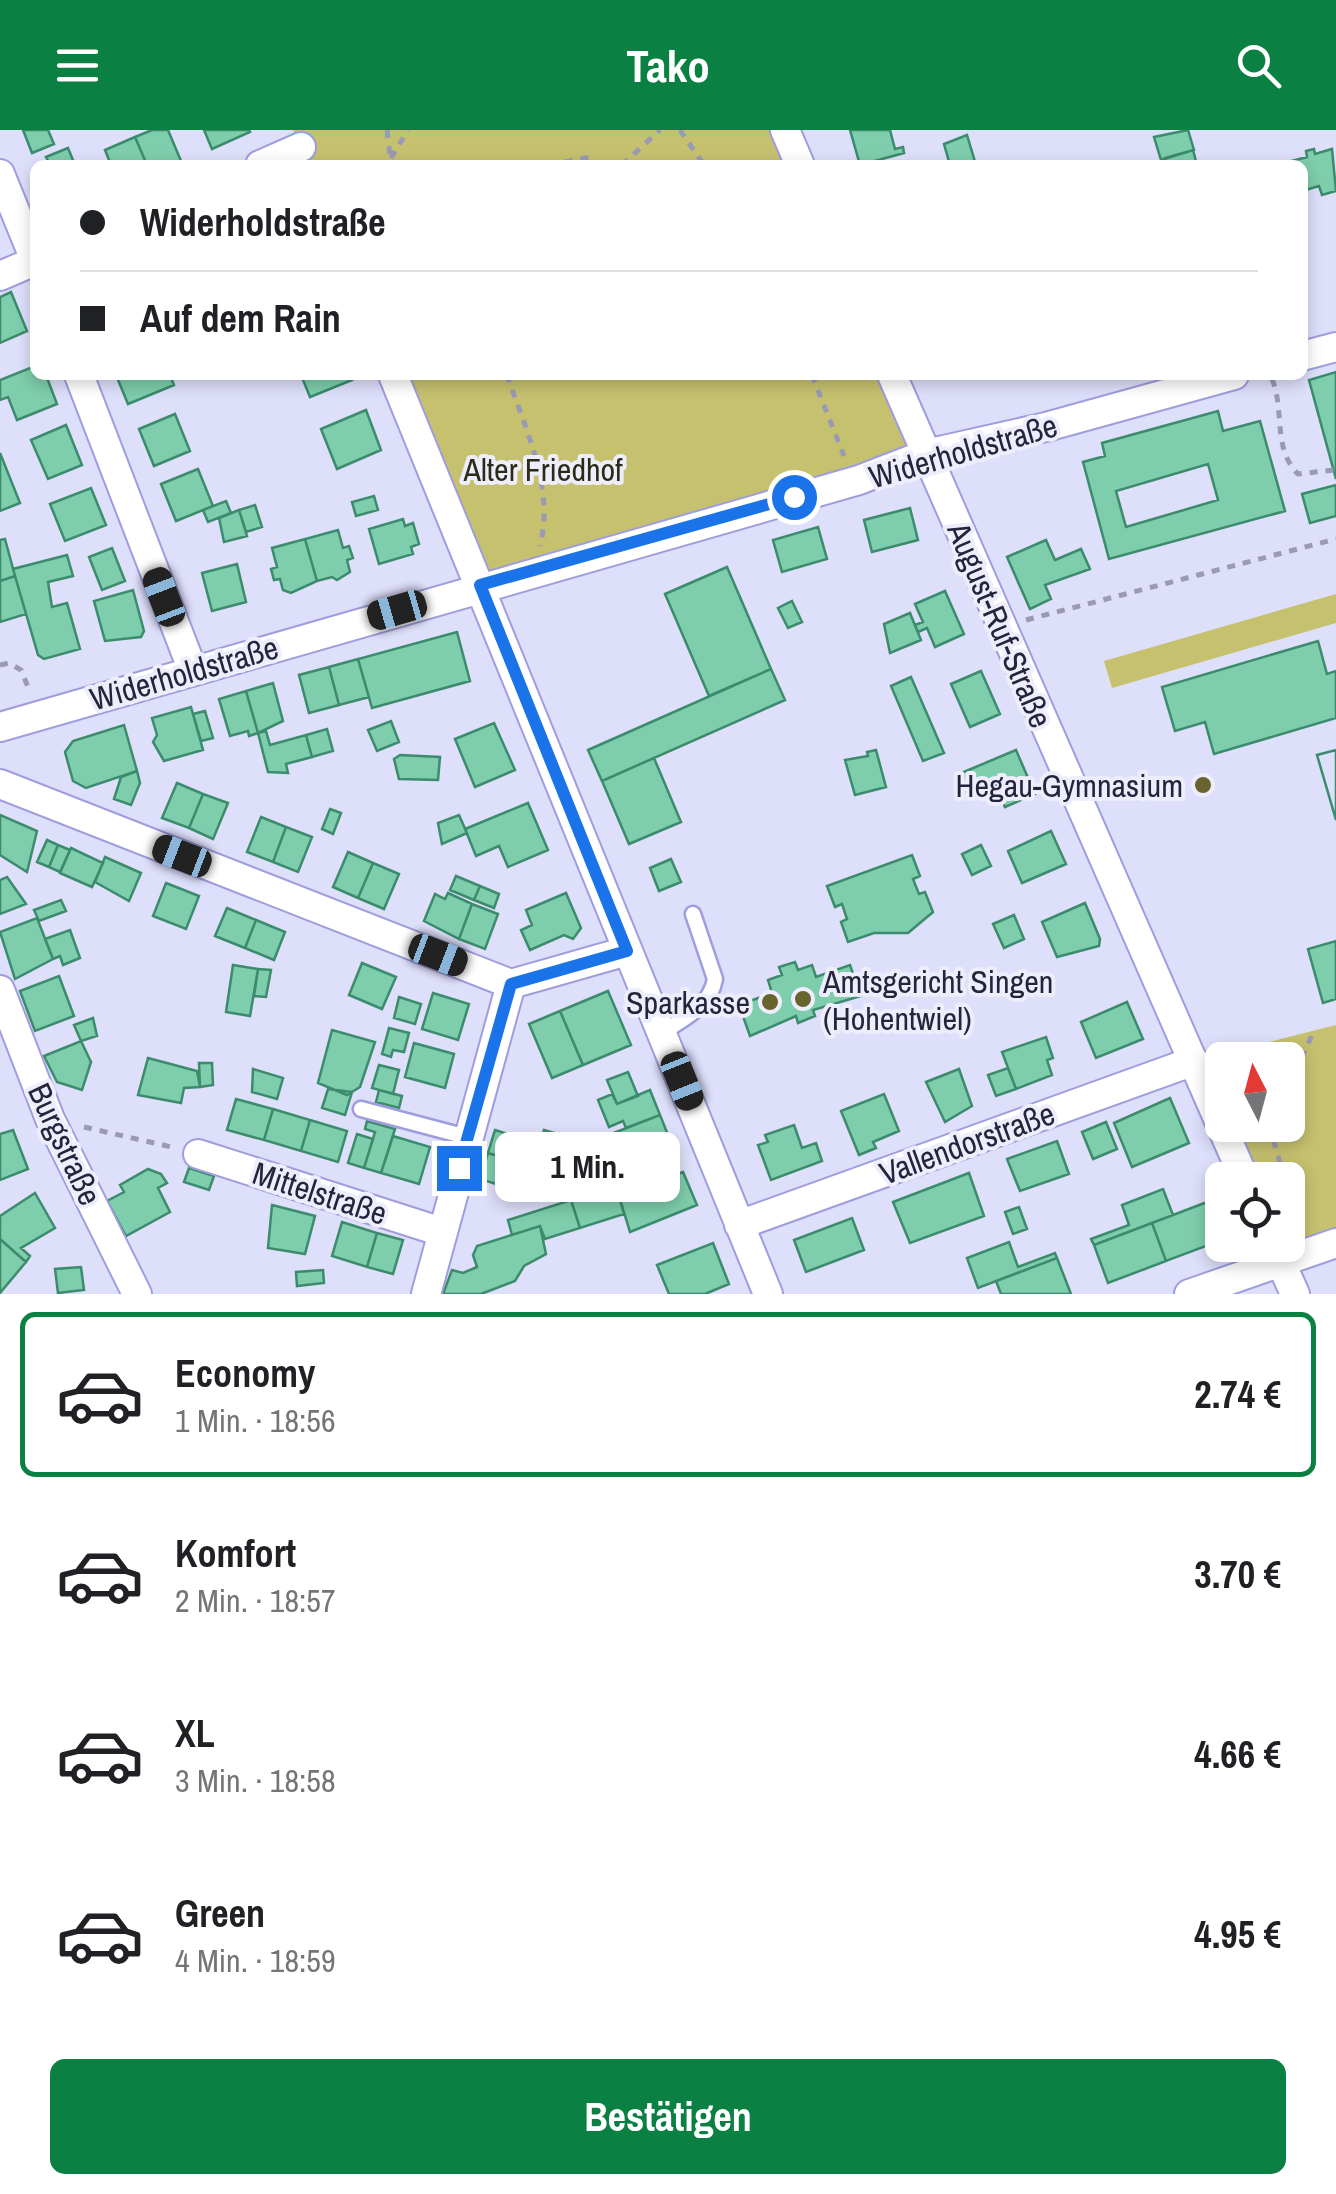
<!DOCTYPE html>
<html lang="de">
<meta charset="utf-8">
<style>
:root{--surface:#fff;--page:#f6f6f6;--text:#202124;--muted:#757577;--line:#e0e0e0;--accent:#0b8043}
body{margin:0;font-family:"Archivo Narrow",sans-serif;background:var(--page);color:var(--text);height:100vh;display:flex;flex-direction:column;font-size:38px;white-space:nowrap}
*{box-sizing:border-box;margin:0}
p{font-size:32px;color:var(--muted)}
.icon{flex:none;width:55px;height:55px;fill:none;stroke:currentColor;stroke-width:2;stroke-linecap:round;stroke-linejoin:round}
.map{position:relative;height:1164px;overflow:hidden}
.side{display:flex;flex-direction:column;background:var(--surface);flex:1}
.side>*{flex:none}
.guide{position:absolute;left:30px;top:30px;width:1278px;height:220px;border-radius:15px;box-shadow:0 5px 15px #0003;display:grid;align-content:center;height:220px;padding:0 50px;background:var(--surface)}
.needle{width:65px;rotate:354deg}
.tools{position:absolute;left:1205px;top:912px;display:grid;gap:20px}
.tools a{display:grid;place-items:center;width:100px;height:100px;border-radius:15px;background:var(--surface);box-shadow:0 5px 15px #0003;font-size:50px}
.end{position:absolute;width:45px;height:45px;margin:-22px;border:12px solid #1a73e8;background:#fff;box-shadow:0 0 0 5px #fff}
.from{border-radius:50%}
.bubble{position:absolute;height:70px;border-radius:15px;background:var(--surface);box-shadow:0 5px 15px #0003;font-size:32px;font-weight:700;line-height:70px;text-align:center}
.car{position:absolute;width:30px;height:60px;margin:-30px -15px;border-radius:12px;box-shadow:0 0 8px 2px #0007;background:linear-gradient(#222 24%,#8ab4d8 0 40%,#222 0 76%,#8ab4d8 0 86%,#222 0)}
.guide b{display:flex;align-items:center;gap:35px;height:95px;font-size:38px}
.guide b+b{border-top:2px solid var(--line)}
.guide i{width:25px;height:25px;background:var(--text)}
ul{padding:18px 0 0;list-style:none}
li{display:flex;align-items:center;gap:30px;height:165px;margin:0 20px 15px;padding:0 30px;border:5px solid transparent;border-radius:15px}
li div{flex:1}
li b{display:block;font-size:38px}
li em{font-style:normal;font-weight:700}
li.active{border-color:var(--accent)}
li>.icon{width:90px;height:90px;stroke-width:1.5}
.action{display:flex;gap:20px;margin-top:auto;padding:20px 50px}
.action a{flex:1;height:115px;border-radius:15px;background:var(--accent);color:#fff;font-size:40px;font-weight:700;line-height:115px;text-align:center}
header{display:flex;justify-content:space-between;align-items:center;height:130px;padding:0 50px;background:var(--accent);color:#fff;font-size:45px;font-weight:700}
.map>svg:first-child{display:block}
</style>
<header><svg class="icon" aria-label="menu" viewBox="0 0 24 24"><path d="M4 6h16M4 12h16M4 18h16"/></svg>Tako<svg class="icon" aria-label="search" viewBox="0 0 24 24"><circle cx="10" cy="10" r="6"/><path d="M15 15l6 6"/></svg></header>
<div class="map">
<svg width="1336" height="1164" viewBox="0 0 1336 1164">
<rect width="100%" height="100%" fill="#dedffa"/>
<path fill="#c6c16f" fill-rule="evenodd" d="M293,0H785L800,35H308Z
M393,245H892L926,324L480,455Z
M1336,464V493L1112,558L1104,531Z
M1336,895V1113L1280,1130L1288,1115V1050H1245L1194,931ZM1222,930H1288V995H1222Z"/>
<path fill="#7ecdac" stroke="#3b8b6c" stroke-width="2.5" fill-rule="evenodd" d="M23,0H48L54,14L32,23Z
M152,0H168L181,31L147,35L135,7Z
M204,0H249L250,2L212,19Z
M850,0H890L895,19L903,17L904,23L860,35Z
M1188,0L1194,20L1161,30L1154,7Z
M967,5L976,35H950L944,14Z
M135,7L147,35H111L105,20Z
M68,18L75,35H43L49,33L46,27Z
M1314,19L1315,24L1332,19L1336,61L1322,65L1319,56L1302,61V35H1276L1307,27L1306,21Z
M1193,20L1197,35H1167L1165,28Z
M11,162L27,201L0,213V167Z
M35,236V245H46L57,274L17,290L8,267L0,270V250Z
M1336,242V349L1309,250Z
M116,245H170L174,255L128,274Z
M301,245H350L352,250L310,267Z
M366,280L381,320L337,339L321,299Z
M1218,281L1223,301L1260,291L1285,381L1109,429L1083,332L1105,326L1102,313ZM1208,334L1218,370L1126,397L1116,361Z
M175,284L190,321L154,336L139,299Z
M66,295L82,335L48,349L31,310Z
M0,323L20,373L0,381Z
M198,339L213,376L176,391L161,354Z
M1336,355V386L1310,393L1302,364Z
M91,358L106,395L65,411L50,374Z
M374,366L378,380L356,386L352,372Z
M226,371L231,383L208,392L203,380Z
M255,375L262,397L246,402L239,380Z
M910,378L918,410L872,422L864,390Z
M239,380L247,406L224,412L219,388Z
M403,389L405,396L413,393L419,414L411,417L413,424L379,434L369,399Z
M818,397L827,429L782,442L773,410Z
M338,400L343,418L349,416L353,428L347,430L350,442L337,450L332,447L317,451L305,409Z
M5,409L15,446L0,451V410Z
M305,409L317,451L291,463L283,460L280,449L274,450L271,439L277,437L272,418Z
M1046,410L1055,430L1081,419L1090,439L1045,455L1051,469L1030,479L1007,427Z
M112,418L125,451L102,460L89,427Z
M67,425L73,446L48,452L52,477L67,473L80,519L44,529L38,525L13,439Z
M237,434L246,472L212,481L202,443Z
M727,437L771,539L709,566L665,464Z
M15,446L26,484L0,492V451Z
M133,460L144,501L141,507L105,511L94,471Z
M945,461L964,504L935,517L927,498L918,502L915,495L923,492L915,474Z
M792,471L802,492L788,498L778,478Z
M910,483L921,510L890,523L884,494Z
M457,502L470,551L372,578L358,529Z
M1318,511L1327,544L1336,541V588L1214,624L1205,592L1175,601L1162,557Z
M358,529L369,567L339,575L329,537Z
M329,537L339,575L309,583L299,545Z
M771,539L785,570L602,651L588,620Z
M981,541L1000,584L970,597L951,554Z
M911,547L944,623L923,631L891,556Z
M273,553L283,591L258,603L246,561Z
M246,561L258,603L249,606L248,601L230,606L219,569Z
M191,577L203,620L164,631L153,612L157,605L152,588Z
M205,581L213,608L201,611L193,584Z
M391,591L399,612L377,621L368,600Z
M494,593L515,640L475,657L455,609Z
M124,595L137,641L86,658L73,651L65,622L73,611Z
M327,599L333,621L312,627L306,605Z
M266,601L270,615L306,605L312,627L286,634L288,643L268,642L258,603Z
M876,620L886,657L855,665L845,630L868,626L867,622Z
M1016,620L1035,664L1005,677L993,649L966,661L959,644Z
M1336,620V690L1317,625Z
M1336,620V690L1317,625Z
M400,625L440,627L438,650L399,649L394,629Z
M654,628L681,692L629,714L602,651Z
M137,641L140,653L131,675L114,669L121,647Z
M177,653L203,664L189,698L162,688Z
M203,664L228,673L213,709L189,698Z
M528,673L548,720L508,737L499,716L476,726L465,699Z
M330,679L341,683L333,704L322,699Z
M0,685L37,701L27,742L0,725Z
M459,685L467,703L442,714L438,693Z
M261,687L286,697L273,732L247,722Z
M286,697L312,707L298,742L273,732Z
M1051,701L1066,734L1022,753L1008,721Z
M47,710L58,715L49,737L37,732Z
M58,715L70,720L60,742L49,737Z
M981,715L991,736L972,745L962,724Z
M71,718L103,733L92,757L60,743Z
M348,722L373,733L358,768L333,757Z
M912,725L920,746L913,749L919,764L925,762L933,782L908,803H874L848,812L841,792L847,789L842,774L835,777L827,756Z
M105,727L141,743L129,771L95,752Z
M671,729L681,752L659,761L650,738Z
M373,733L399,744L384,779L358,768Z
M456,746L480,756L474,770L450,760Z
M7,747L26,774L0,784V750Z
M166,753L199,766L186,799L153,786Z
M480,756L499,764L494,778L474,770Z
M448,763L472,774L459,809L424,791L435,764L445,769Z
M566,763L581,798L573,809L564,805L530,820L521,800L532,795L526,780Z
M61,770L66,781L39,791L34,780Z
M1085,773L1100,809L1099,816L1057,827L1042,792Z
M472,774L498,784L485,819L459,809Z
M227,778L256,790L245,818L215,806Z
M1014,785L1024,809L1004,818L993,794Z
M37,788L53,829L15,849L0,802Z
M256,790L285,802L274,830L245,818Z
M70,800L80,828L63,835L60,826L53,829L45,809Z
M1336,811V869L1323,873L1308,819Z
M795,832L798,840L812,835L816,847L850,835L861,866L813,880L815,886L798,893L796,886L750,906L739,875L772,863L768,850L782,845L779,837Z
M362,833L396,847L382,879L349,865Z
M233,835L258,839L250,886L226,882Z
M258,839L271,840L266,867L254,866Z
M59,846L74,886L35,901L20,861Z
M608,861L631,915L583,935L560,881Z
M433,863L469,874L458,910L422,899Z
M399,867L421,874L415,894L394,888Z
M1127,872L1143,909L1096,928L1081,892Z
M560,881L583,935L552,948L529,894Z
M93,888L97,906L81,911L74,895Z
M389,898L409,903L404,922L393,920L391,927L382,924Z
M332,900L375,912L360,957L347,965L318,953Z
M1046,907L1053,928L1047,930L1052,945L1016,959L1002,922Z
M81,911L91,932L82,960L57,952L44,926Z
M414,913L454,924L445,958L405,947Z
M148,928L197,941L200,957L184,958L181,973L138,965Z
M199,933H212L213,955L200,957Z
M379,935L399,940L393,964L372,958Z
M1008,938L1016,959L996,966L988,945Z
M253,939L283,948L277,969L252,962Z
M959,939L972,976L945,992L926,952Z
M628,942L638,966L617,974L607,950Z
M328,959L352,962L345,985L322,978Z
M379,960L402,966L399,978L376,972Z
M650,960L660,985L626,998L623,991L609,997L598,970L612,964L617,974Z
M884,964L899,1001L873,1012L876,1018L859,1025L841,981Z
M1170,968L1189,1013L1132,1037L1114,993Z
M236,969L273,979L264,1010L227,1000Z
M273,979L310,990L301,1021L264,1010Z
M660,985L670,1010L654,1016L657,1024L625,1037L611,1004Z
M310,990L347,1001L338,1032L301,1021Z
M367,991L395,999L381,1043L364,1038L375,1002L365,999Z
M1106,992L1117,1019L1093,1029L1082,1002Z
M794,995L802,1018L816,1013L822,1031L771,1050L758,1015L768,1012L765,1005Z
M13,1000L28,1039L0,1050V1004Z
M495,1000L527,1010L520,1033L488,1023Z
M544,1000L565,1006L562,1018L541,1012Z
M357,1004L373,1009L364,1038L348,1033Z
M393,1006L430,1017L419,1054L381,1043Z
M1057,1011L1069,1044L1020,1061L1007,1029Z
M488,1023L520,1033L512,1059L480,1049Z
M641,1037L644,1047L594,1063L590,1053Z
M189,1038L214,1046L209,1060L184,1052Z
M148,1039L161,1044L167,1053L158,1058L170,1082L126,1106L107,1071L124,1062L120,1055Z
M665,1040L669,1048L683,1042L697,1075L630,1102L616,1056Z
M969,1043L984,1086L910,1113L893,1072Z
M616,1056L624,1084L580,1098L571,1070Z
M1163,1059L1173,1085L1094,1115L1091,1109L1129,1095L1122,1075Z
M35,1063L55,1098L21,1118L30,1126L26,1132L0,1109V1086Z
M1215,1069L1222,1090V1110L1166,1131L1152,1093Z
M571,1070L580,1098L545,1109L540,1096L512,1105L508,1090Z
M272,1075L315,1086L305,1124L268,1118Z
M1019,1077L1027,1099L1013,1104L1005,1082Z
M852,1088L864,1120L806,1142L794,1110Z
M342,1092L377,1103L367,1137L332,1126Z
M1152,1093L1166,1131L1108,1153L1094,1115Z
M540,1096L546,1124L524,1136L515,1151L481,1164H443L452,1140L463,1143L477,1137L473,1125L477,1116Z
M377,1103L403,1110L393,1144L367,1137Z
M0,1109L26,1132L0,1163Z
M1009,1112L1018,1137L1055,1123L1057,1128L978,1158L967,1128Z
M713,1113L729,1154L705,1164H669L657,1135Z
M1057,1128L1071,1164H1001L996,1151Z
M81,1137L84,1160L58,1163L55,1139Z
M323,1140L324,1153L297,1156L296,1142Z"/>
<g fill="none" stroke-linecap="round" stroke-linejoin="round">
<defs>
<path id="service" d="M662,903C684,888 710,877 715,849L693,784
M361,979L467,1007"/>
<path id="minor" d="M785,0L800,35
M260,35L301,17
M0,44L35,130
M0,146L35,131
M1302,226L1336,217
M79,245L193,541
M393,245L768,1164
M892,245L1245,1050
M0,597L859,350L926,324L1046,297L1234,245
M0,654L511,854
M0,860L50,989L137,1164
M198,1024L442,1102
M739,1095L1194,931
M1273,1115L1295,1164
M426,1164L511,854L627,821
M1189,1164L1336,1113"/>
</defs>
<use href="#service" stroke="#9f9ddd" stroke-width="19"/>
<use href="#minor" stroke="#9f9ddd" stroke-width="32"/>
<path stroke="#9a9ab4" stroke-width="5" stroke-dasharray="8 8" stroke-linecap="butt" d="M387,0L391,35
M680,0L704,35
M391,28L408,0
M549,35L590,27L597,35
M622,35L660,0
M507,245C525,298 555,359 540,416
M812,245L844,326
M1272,249C1285,280 1272,318 1298,344L1334,340
M1026,490L1336,409
M0,535L9,533L21,540L30,562
M1288,957L1314,901
M1269,995L1285,1050
M84,997L176,1018
M1288,1056L1303,1099"/>
<use href="#service" stroke="#fff" stroke-width="14"/>
<use href="#minor" stroke="#fff" stroke-width="28"/>
</g>
<g fill="none" stroke-linecap="round" stroke-linejoin="round">
<path stroke="#1a73e8" stroke-width="12" d="M459,1038L511,854L627,821L480,455L794,367"/>
</g>
<g fill="#676430" stroke="#ededfb" stroke-width="4">
<circle cx="1203" cy="655" r="10"/>
<circle cx="803" cy="869" r="10"/>
<circle cx="770" cy="872" r="10"/>
</g>
<g text-anchor="middle" dominant-baseline="central" stroke-width="8" stroke-linejoin="round" paint-order="stroke">
<g font-size="32" fill="#25243d" stroke="#ededfb">
<text transform="translate(963 321) rotate(-16)">Widerholdstraße</text>
<text transform="translate(1000 495) rotate(67)">August-Ruf-Straße</text>
<text transform="translate(184 543) rotate(-16)">Widerholdstraße</text>
<text transform="translate(967 1013) rotate(-20)">Vallendorstraße</text>
<text transform="translate(65 1014) rotate(65)">Burgstraße</text>
<text transform="translate(320 1063) rotate(18)">Mittelstraße</text>
</g>
<g font-size="32" fill="#2b2a14" stroke="#ededfb">
<text x="543" y="339">Alter Friedhof</text>
</g>
<g font-size="32" fill="#25243d" stroke="#ededfb" text-anchor="end">
<text x="1183" y="655">Hegau-Gymnasium</text>
<text x="823" y="851" text-anchor="start">Amtsgericht Singen<tspan x="823" dy="37">(Hohentwiel)</tspan></text>
<text x="750" y="872">Sparkasse</text>
</g>
</g>
</svg>
<div class="tools">
<a><svg class="needle" viewBox="-14 -14 28 28"><path d="M0-13l5 13h-10z" fill="#e53935"/><path d="M0 13l5-13h-10z" fill="#757577"/></svg></a>
<a><svg class="icon" aria-label="locate" viewBox="0 0 24 24"><circle cx="12" cy="12" r="6"/><path d="M12 2v4M12 18v4M2 12h4M18 12h4"/></svg></a>
</div>
<i class="end from" style="left:794px;top:367px"></i>
<i class="end" style="left:459px;top:1038px"></i>
<div class="bubble" style="left:495px;top:1002px;width:185px">1 Min.</div>
<i class="car" style="left:164px;top:467px;rotate:339deg"></i>
<i class="car" style="left:397px;top:480px;rotate:254deg"></i>
<i class="car" style="left:182px;top:726px;rotate:291deg"></i>
<i class="car" style="left:438px;top:825px;rotate:111deg"></i>
<i class="car" style="left:682px;top:951px;rotate:158deg"></i>
<div class="guide">
<b><i class="from"></i>Widerholdstraße</b>
<b><i></i>Auf dem Rain</b>
</div>
</div>
<section class="side">
<ul>
<li class="active"><svg class="icon" aria-label="car" viewBox="0 0 24 24"><path d="M5 17H2v-5l4-1 3-4h7l3 4 3 1v5h-3M9 17h6M6 11h13"/><circle cx="7" cy="17" r="2"/><circle cx="17" cy="17" r="2"/></svg><div><b>Economy</b><p>1 Min. · 18:56</p></div><em>2.74 €</em></li>
<li><svg class="icon" aria-label="car" viewBox="0 0 24 24"><path d="M5 17H2v-5l4-1 3-4h7l3 4 3 1v5h-3M9 17h6M6 11h13"/><circle cx="7" cy="17" r="2"/><circle cx="17" cy="17" r="2"/></svg><div><b>Komfort</b><p>2 Min. · 18:57</p></div><em>3.70 €</em></li>
<li><svg class="icon" aria-label="car" viewBox="0 0 24 24"><path d="M5 17H2v-5l4-1 3-4h7l3 4 3 1v5h-3M9 17h6M6 11h13"/><circle cx="7" cy="17" r="2"/><circle cx="17" cy="17" r="2"/></svg><div><b>XL</b><p>3 Min. · 18:58</p></div><em>4.66 €</em></li>
<li><svg class="icon" aria-label="car" viewBox="0 0 24 24"><path d="M5 17H2v-5l4-1 3-4h7l3 4 3 1v5h-3M9 17h6M6 11h13"/><circle cx="7" cy="17" r="2"/><circle cx="17" cy="17" r="2"/></svg><div><b>Green</b><p>4 Min. · 18:59</p></div><em>4.95 €</em></li>
</ul>
<div class="action"><a>Bestätigen</a></div>
</section>
